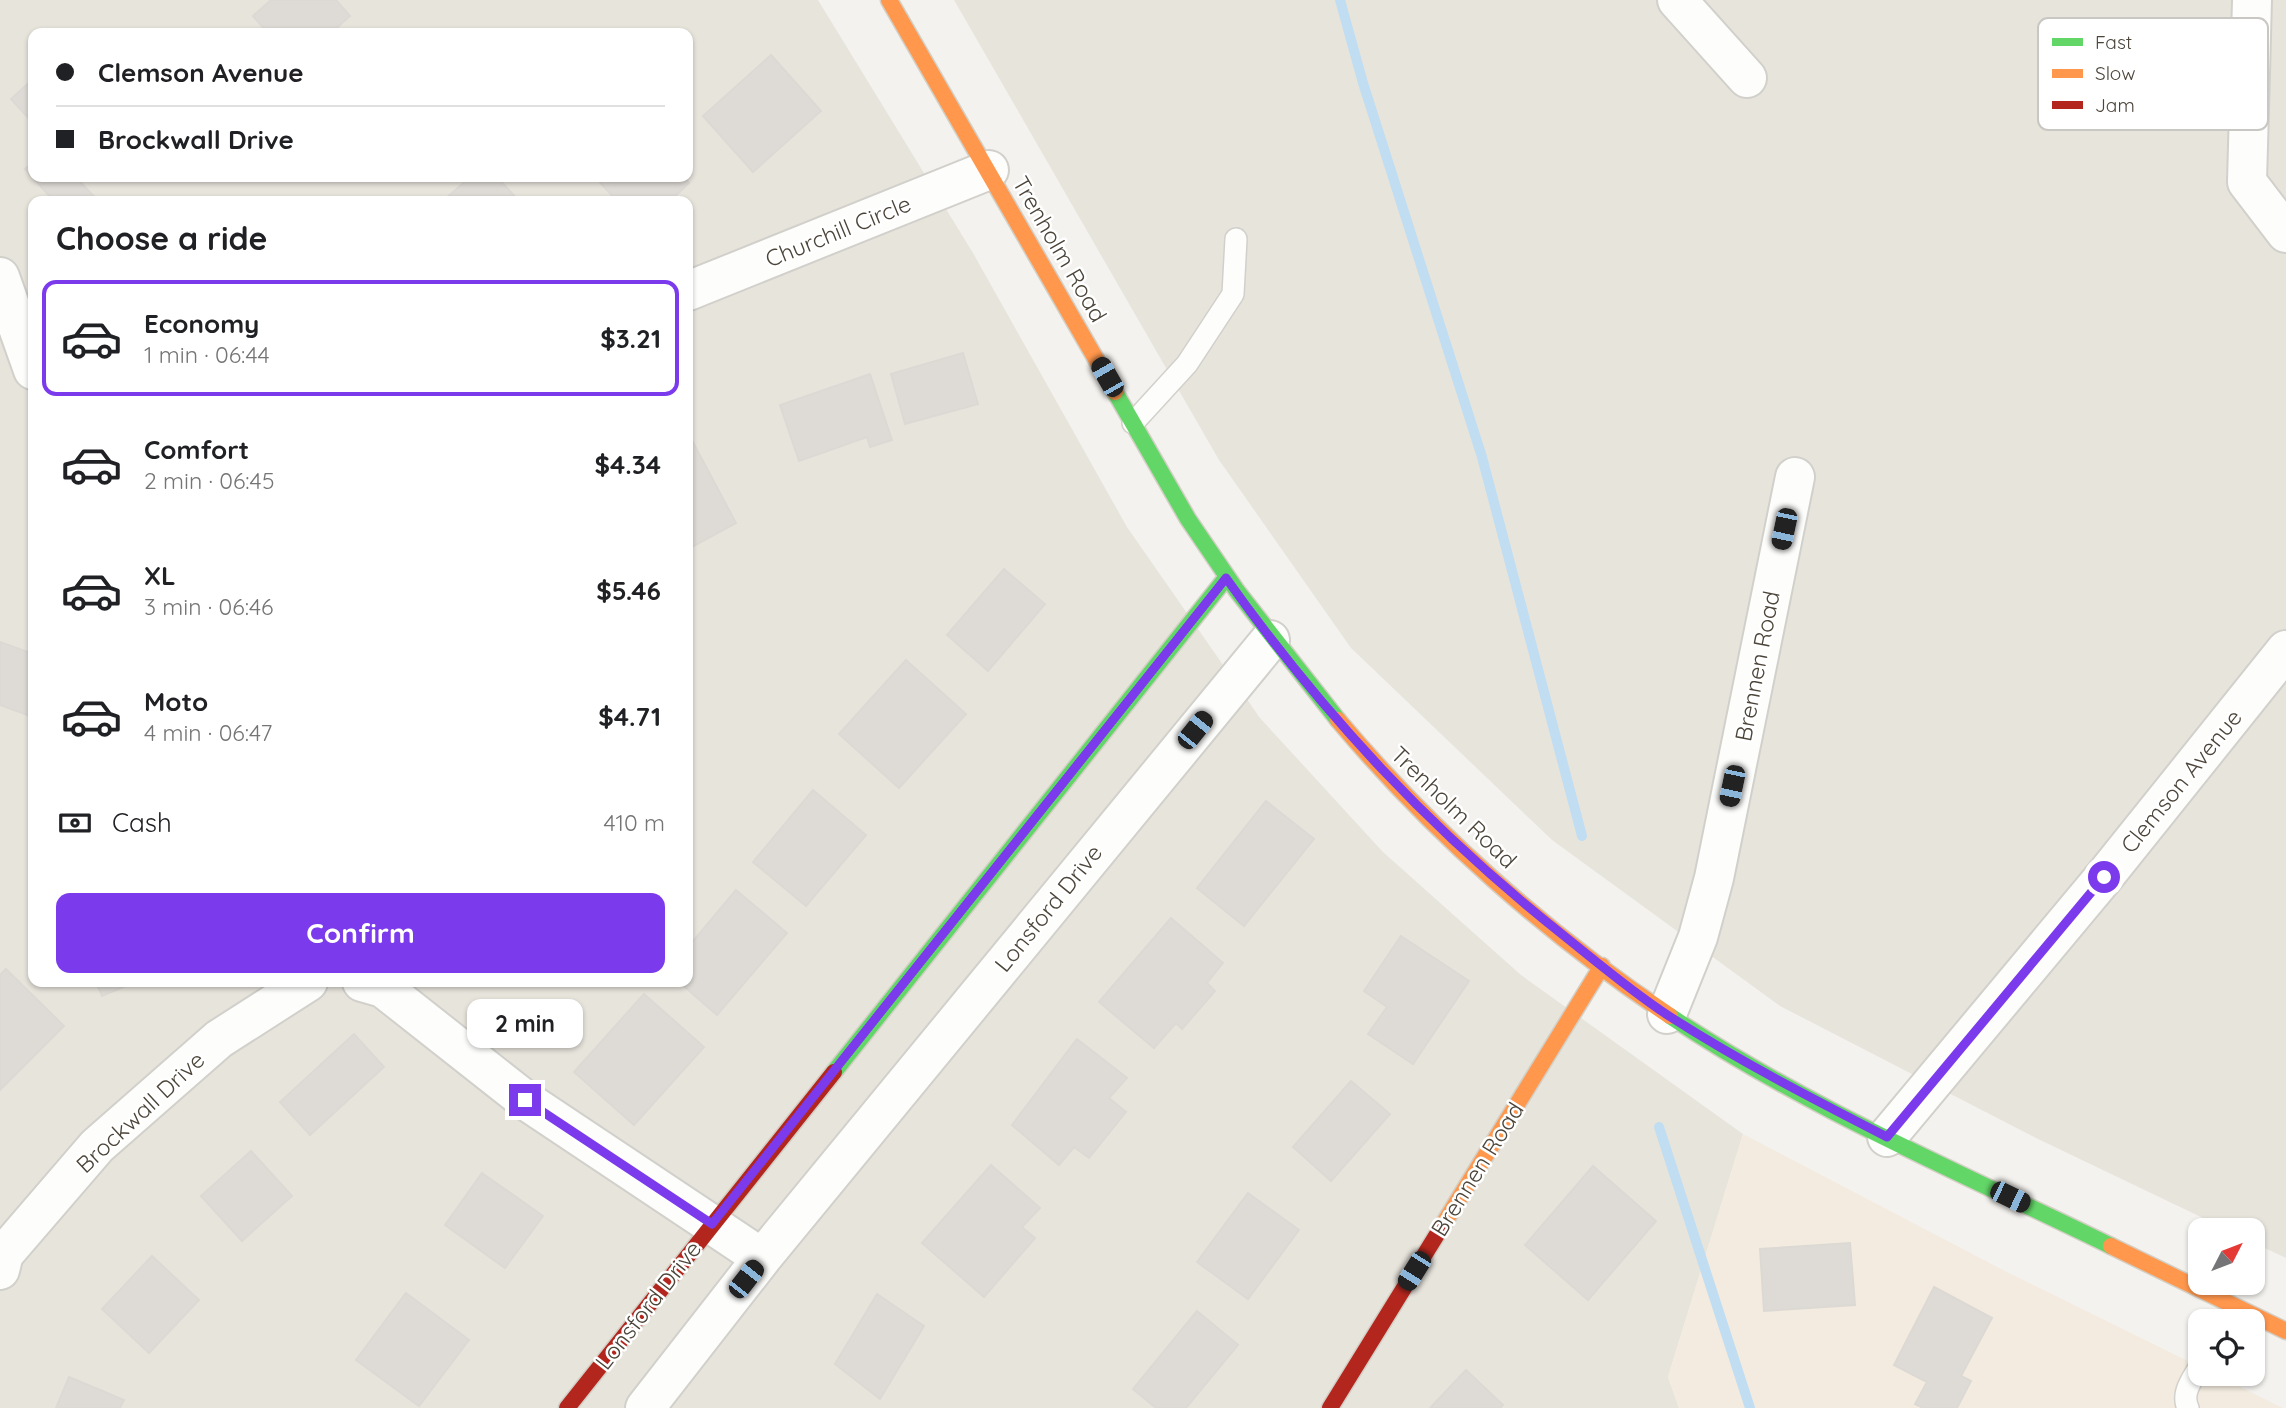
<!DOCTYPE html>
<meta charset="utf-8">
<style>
:root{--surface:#fff;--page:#f6f6f6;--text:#202124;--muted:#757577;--line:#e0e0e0;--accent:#7c3aed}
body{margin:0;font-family:Quicksand,sans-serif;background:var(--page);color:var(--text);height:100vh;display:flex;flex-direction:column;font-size:26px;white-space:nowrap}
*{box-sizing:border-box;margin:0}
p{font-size:23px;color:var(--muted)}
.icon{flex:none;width:38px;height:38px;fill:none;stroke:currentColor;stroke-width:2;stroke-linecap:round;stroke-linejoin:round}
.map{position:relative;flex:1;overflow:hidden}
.side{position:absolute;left:28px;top:196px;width:665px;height:791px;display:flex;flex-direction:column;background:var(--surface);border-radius:14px;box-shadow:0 2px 5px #0004}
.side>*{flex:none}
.banner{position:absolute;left:28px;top:28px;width:665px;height:154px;border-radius:14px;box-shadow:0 2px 5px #0004;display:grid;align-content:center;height:154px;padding:0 28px;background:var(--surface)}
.needle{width:46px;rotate:48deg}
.fabs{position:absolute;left:2188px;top:1218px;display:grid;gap:14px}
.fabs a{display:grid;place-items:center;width:77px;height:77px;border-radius:14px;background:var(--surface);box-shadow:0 2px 5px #0004;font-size:35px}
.end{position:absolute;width:32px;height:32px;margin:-16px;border:9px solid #7c3aed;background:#fff;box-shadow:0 0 0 4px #fff}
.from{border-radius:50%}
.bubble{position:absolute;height:49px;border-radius:14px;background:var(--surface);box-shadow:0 2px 5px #0004;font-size:23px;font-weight:700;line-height:49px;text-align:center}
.car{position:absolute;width:21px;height:42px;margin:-21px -10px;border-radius:9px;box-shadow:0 0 5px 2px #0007;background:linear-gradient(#222 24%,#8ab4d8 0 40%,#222 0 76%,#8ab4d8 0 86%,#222 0)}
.banner b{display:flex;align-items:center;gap:24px;height:66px;font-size:26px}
.banner b+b{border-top:2px solid var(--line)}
.banner i{width:18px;height:18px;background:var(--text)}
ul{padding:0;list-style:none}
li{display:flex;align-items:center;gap:21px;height:116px;margin:0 14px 10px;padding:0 14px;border:4px solid transparent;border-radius:14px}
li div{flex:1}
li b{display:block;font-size:26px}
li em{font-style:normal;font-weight:700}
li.selected{border-color:var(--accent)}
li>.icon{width:63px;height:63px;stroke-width:1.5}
h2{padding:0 28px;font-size:32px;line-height:84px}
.pay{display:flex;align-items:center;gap:18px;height:77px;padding:0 28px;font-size:26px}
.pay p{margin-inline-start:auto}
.action{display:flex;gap:14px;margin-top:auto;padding:14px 28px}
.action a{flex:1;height:80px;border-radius:14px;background:var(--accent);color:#fff;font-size:28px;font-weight:700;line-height:80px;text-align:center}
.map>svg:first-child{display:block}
</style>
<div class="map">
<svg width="2286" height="1408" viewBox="0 0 2286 1408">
<rect width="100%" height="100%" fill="#f4f2ee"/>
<path fill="#e7e4dc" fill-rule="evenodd" d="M0,0H818L973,253L1127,527L1260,718L1383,852L1521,975L1743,1134L1668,1377L1679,1408H0ZM33,33H688V177H33ZM33,201H688V982H33Z
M954,0H2286V1258L2252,1242V1230H2228L2036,1138L1780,1006L1552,840L1351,648L1219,460Z"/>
<path fill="#f3ebdf" d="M1743,1134L2003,1270L2200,1367V1374H2214L2283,1408H1679L1668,1377Z"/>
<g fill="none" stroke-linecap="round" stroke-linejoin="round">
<path stroke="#c0ddf1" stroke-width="10" d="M1340,0L1363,83L1482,457L1582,836
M1659,1127L1750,1408"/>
</g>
<path fill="#dedbd6" stroke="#dcd9d4" stroke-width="2" d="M271,0H336L350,16L331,33H268L253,16Z
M771,55L821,111L753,172L703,116Z
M33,79V123L11,99Z
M33,162V177H76L98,201H54L25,169Z
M470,177H497L519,201H443Z
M595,177H684L689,183L670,201H617Z
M963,353L978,404L905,424L891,374Z
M870,374L892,440L870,447L867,437L799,461L780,405Z
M688,433L736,523L688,549Z
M1004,569L1045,604L988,671L947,635Z
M0,642L33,654V717L0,705Z
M906,660L966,714L899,788L839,734Z
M813,790L866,835L806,906L753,862Z
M1266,801L1314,839L1244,926L1197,888Z
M736,890L787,933L717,1015L679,982H688V947Z
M1171,918L1223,963L1207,983L1215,991L1182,1029L1176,1023L1154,1048L1099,1002Z
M1401,936L1469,981L1413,1064L1368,1034L1387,1007L1364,991Z
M6,969L64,1026L0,1090V975Z
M96,982H135L102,996Z
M644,994L704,1047L634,1125L574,1072Z
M354,1034L384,1067L310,1135L280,1102Z
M1077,1039L1127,1078L1109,1098L1126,1112L1089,1158L1074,1147L1059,1165L1012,1125Z
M1351,1081L1390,1114L1331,1181L1293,1147Z
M251,1151L292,1196L242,1241L201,1196Z
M991,1165L1040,1208L1022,1227L1035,1238L984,1297L922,1243Z
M1593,1166L1656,1221L1588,1300L1525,1245Z
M482,1173L543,1216L505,1268L445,1225Z
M1248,1193L1299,1230L1248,1299L1197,1262Z
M1850,1243L1855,1305L1764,1311L1760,1249Z
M152,1256L199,1300L149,1353L102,1309Z
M1934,1287L1992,1318L1961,1376L1971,1381L1957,1408H1923L1915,1404L1927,1382L1894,1365Z
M406,1293L469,1340L419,1406L356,1360Z
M877,1294L924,1326L880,1399L835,1364Z
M1197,1311L1238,1345L1186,1408H1156L1133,1389Z
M1466,1370L1503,1405L1500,1408H1430Z
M69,1377L124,1400L120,1408H56Z"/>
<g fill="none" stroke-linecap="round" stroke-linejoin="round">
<defs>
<path id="lane" d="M1133,423L1187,364L1233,294L1236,239
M2188,1408C2181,1393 2192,1380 2200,1366"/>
<path id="street" d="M1677,0L1747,78
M2252,0L2247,182L2286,233
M0,277L33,370
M688,291L989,170
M362,982L383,988L525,1100L762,1258
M1667,1014L1698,937L1714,878L1795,477
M1887,1137L2104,877L2286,650
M0,1270L4,1254L97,1146L219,1039L308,982
M645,1408L762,1258L1270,640"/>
<path id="fast" d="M1115,392L1188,519L1237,591L1338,720
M1670,1016C1807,1108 1962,1173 2111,1246
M834,1072L1226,578"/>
<path id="slow" d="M889,0L1115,392
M1338,720C1432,832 1548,935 1670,1016
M1441,1228L1602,966
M2111,1246L2286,1331"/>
<path id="jam" d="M567,1408L834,1072
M1330,1408L1441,1228"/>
</defs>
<use href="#lane" stroke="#d2d0cb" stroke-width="24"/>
<use href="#street" stroke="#d2d0cb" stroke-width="42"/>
<use href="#fast" stroke="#d3cfc5" stroke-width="19"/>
<use href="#slow" stroke="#d3cfc5" stroke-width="19"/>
<use href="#jam" stroke="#d3cfc5" stroke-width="19"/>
<use href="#lane" stroke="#fdfdfc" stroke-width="21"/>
<use href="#street" stroke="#fdfdfc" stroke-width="38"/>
<use href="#fast" stroke="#63d668" stroke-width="16"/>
<use href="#slow" stroke="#ff974d" stroke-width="16"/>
<use href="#jam" stroke="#b3261e" stroke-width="16"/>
</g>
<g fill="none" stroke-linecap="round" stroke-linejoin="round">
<path stroke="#7c3aed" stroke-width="9" d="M525,1100L712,1224L1226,578C1324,716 1432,831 1563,935C1598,963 1632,992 1669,1016C1739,1061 1813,1099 1887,1137L2104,877"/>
</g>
<g text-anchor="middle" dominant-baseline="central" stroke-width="5" stroke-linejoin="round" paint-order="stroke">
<g font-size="23" fill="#4b4439" stroke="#fff">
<text transform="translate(838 231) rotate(-22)">Churchill Circle</text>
<text transform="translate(1060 249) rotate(60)">Trenholm Road</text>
<text transform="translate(1757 666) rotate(-79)">Brennen Road</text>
<text transform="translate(2181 781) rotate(-51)">Clemson Avenue</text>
<text transform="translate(1454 807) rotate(44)">Trenholm Road</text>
<text transform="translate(1048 908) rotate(-51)">Lonsford Drive</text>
<text transform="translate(140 1112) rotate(-43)">Brockwall Drive</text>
<text transform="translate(1477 1169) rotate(-58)">Brennen Road</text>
<text transform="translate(648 1305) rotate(-52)">Lonsford Drive</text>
</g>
</g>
<rect x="2038" y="18" width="230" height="112" rx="10" fill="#fff" stroke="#c9c7c4" stroke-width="2"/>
<rect x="2052" y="38" width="31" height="8" fill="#63d668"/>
<rect x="2052" y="69" width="31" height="9" fill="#ff974d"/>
<rect x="2052" y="101" width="31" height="8" fill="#b3261e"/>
<g font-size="19" fill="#4b4439">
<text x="2095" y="49">Fast</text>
<text x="2095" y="80">Slow</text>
<text x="2095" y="112">Jam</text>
</g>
</svg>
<div class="fabs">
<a><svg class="needle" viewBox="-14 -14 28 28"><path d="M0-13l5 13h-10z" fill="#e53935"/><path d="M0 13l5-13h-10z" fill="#757577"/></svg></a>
<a><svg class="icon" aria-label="locate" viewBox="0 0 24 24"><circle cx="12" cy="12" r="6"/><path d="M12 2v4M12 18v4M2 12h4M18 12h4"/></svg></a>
</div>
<i class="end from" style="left:2104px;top:877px"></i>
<i class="end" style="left:525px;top:1100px"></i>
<div class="bubble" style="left:467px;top:999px;width:116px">2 min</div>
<i class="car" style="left:1107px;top:377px;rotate:330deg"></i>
<i class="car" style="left:1784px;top:529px;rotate:192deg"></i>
<i class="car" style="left:1195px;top:730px;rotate:39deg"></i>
<i class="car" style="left:1732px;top:786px;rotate:192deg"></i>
<i class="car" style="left:2010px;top:1197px;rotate:116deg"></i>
<i class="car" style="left:1414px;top:1271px;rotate:212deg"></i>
<i class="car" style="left:746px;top:1279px;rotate:38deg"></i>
<div class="banner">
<b><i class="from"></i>Clemson Avenue</b>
<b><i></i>Brockwall Drive</b>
</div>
<section class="side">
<h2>Choose a ride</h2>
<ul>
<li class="selected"><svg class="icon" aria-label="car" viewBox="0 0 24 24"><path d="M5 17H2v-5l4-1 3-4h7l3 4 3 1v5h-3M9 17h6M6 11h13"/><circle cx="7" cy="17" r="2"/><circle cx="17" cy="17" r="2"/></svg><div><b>Economy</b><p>1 min · 06:44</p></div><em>$3.21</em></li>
<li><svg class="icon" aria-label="car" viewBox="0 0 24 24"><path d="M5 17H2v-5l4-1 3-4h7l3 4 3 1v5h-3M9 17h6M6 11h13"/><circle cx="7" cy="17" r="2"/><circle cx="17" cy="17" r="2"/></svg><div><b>Comfort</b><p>2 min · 06:45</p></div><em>$4.34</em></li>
<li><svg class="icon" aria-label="car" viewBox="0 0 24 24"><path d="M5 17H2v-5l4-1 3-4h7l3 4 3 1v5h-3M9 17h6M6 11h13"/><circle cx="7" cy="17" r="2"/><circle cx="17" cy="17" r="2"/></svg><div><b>XL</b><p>3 min · 06:46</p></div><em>$5.46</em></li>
<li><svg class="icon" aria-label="car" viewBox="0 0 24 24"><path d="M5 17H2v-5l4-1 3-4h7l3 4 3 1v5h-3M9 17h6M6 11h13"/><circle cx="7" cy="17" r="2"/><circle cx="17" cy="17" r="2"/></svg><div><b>Moto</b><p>4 min · 06:47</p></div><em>$4.71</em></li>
</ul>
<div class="pay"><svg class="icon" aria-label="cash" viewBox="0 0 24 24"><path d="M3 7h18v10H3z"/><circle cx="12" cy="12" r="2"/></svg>Cash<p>410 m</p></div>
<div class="action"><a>Confirm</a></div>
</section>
</div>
